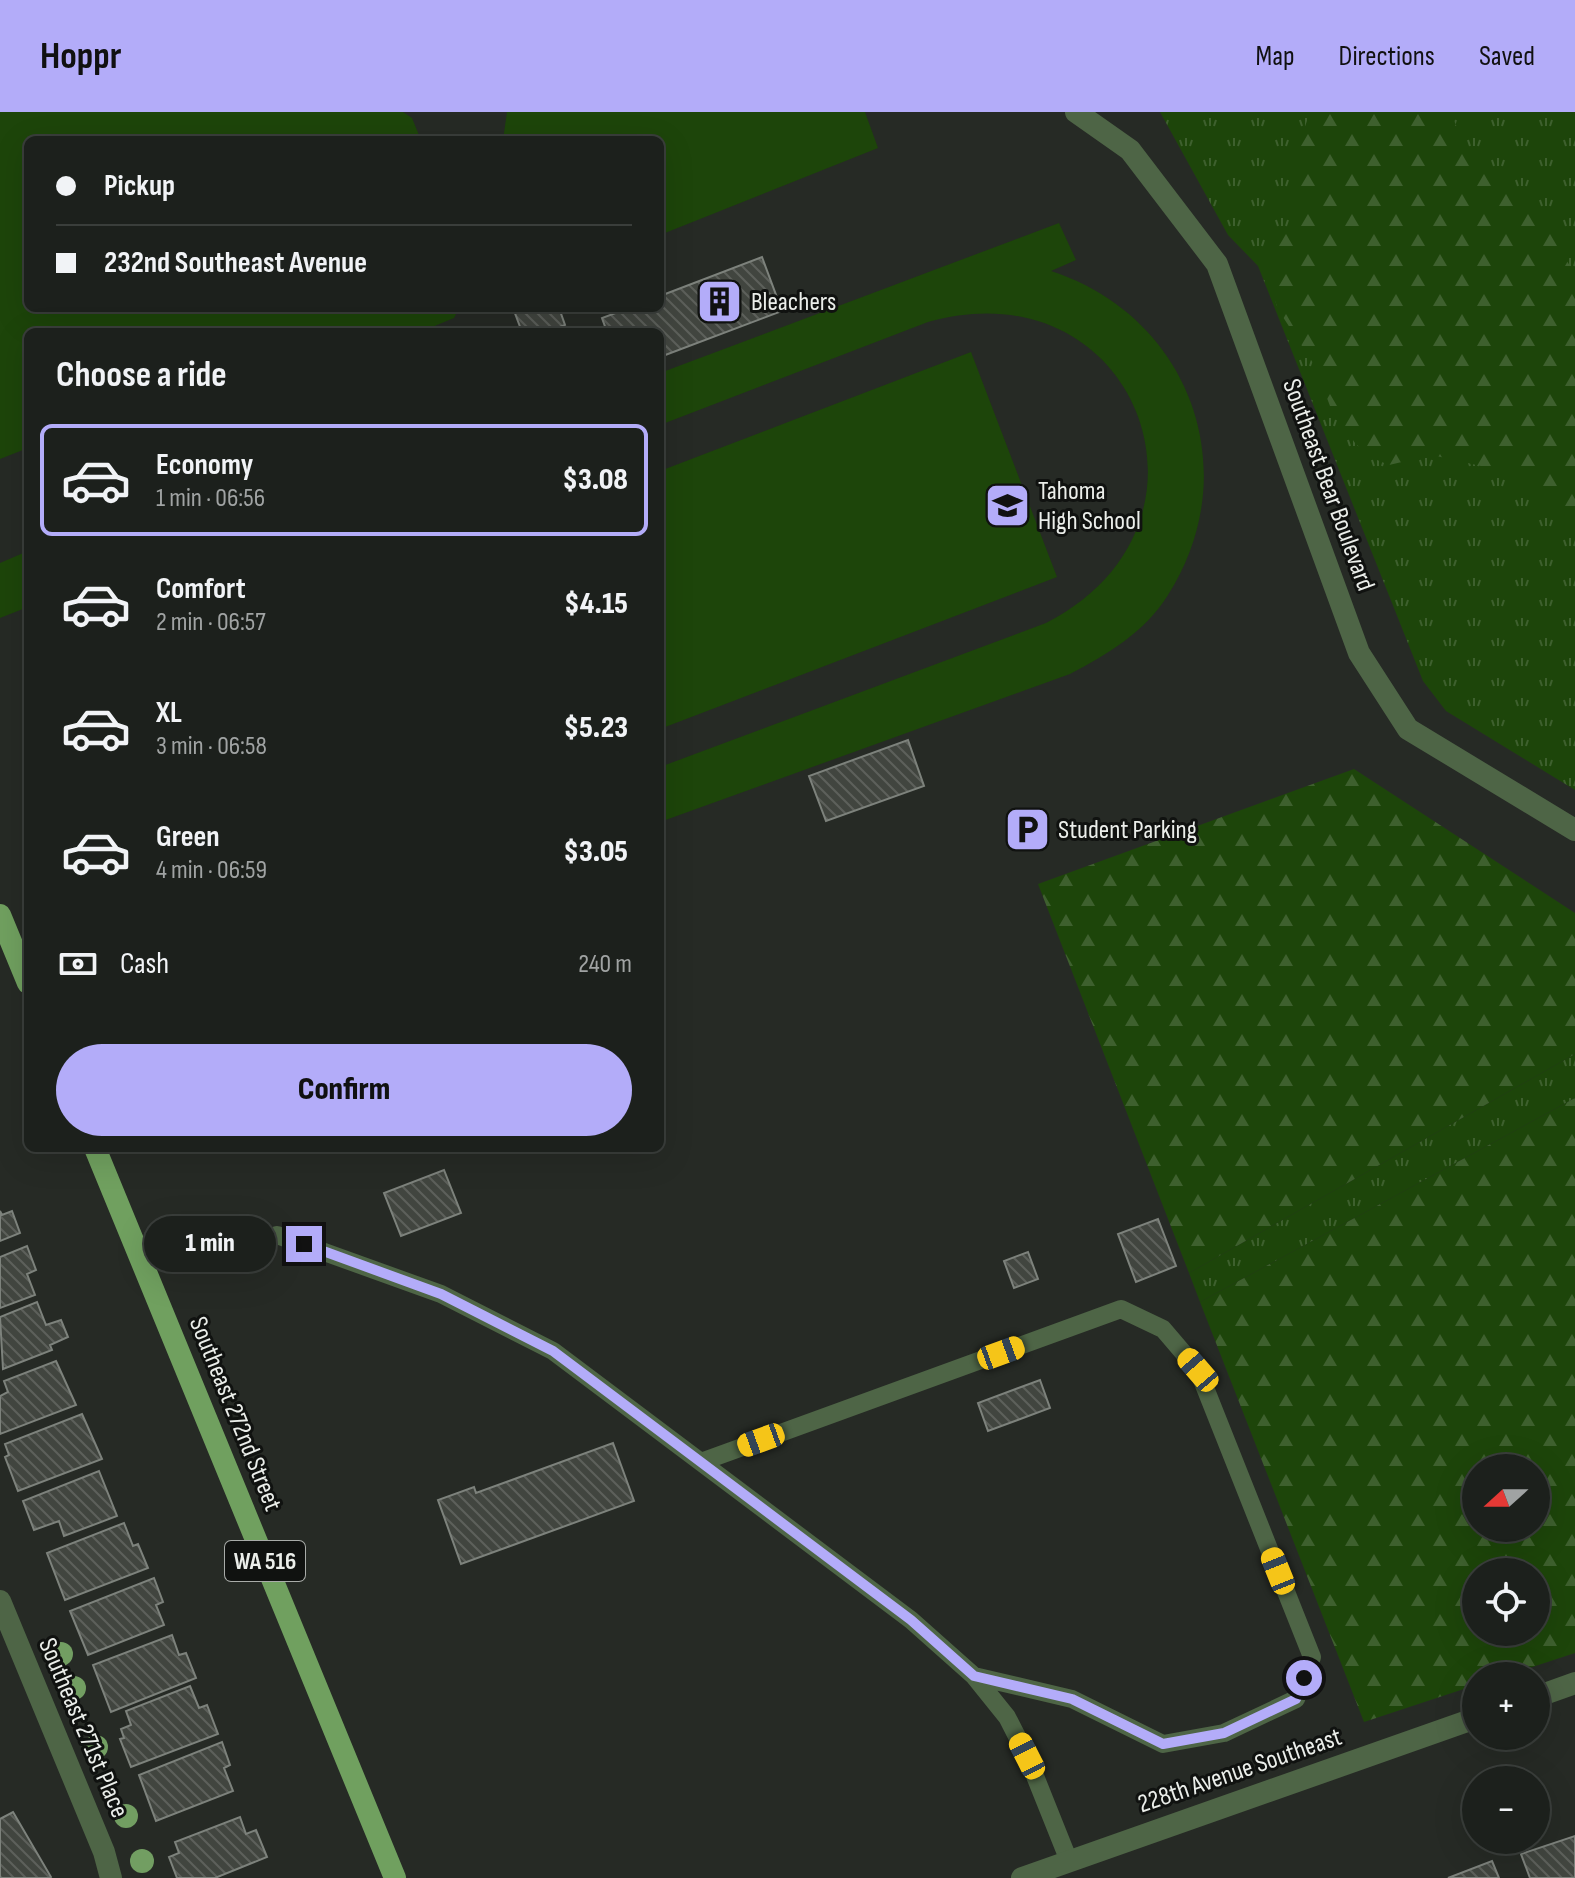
<!DOCTYPE html>
<meta charset="utf-8">
<style>
:root{--surface:#1c201c;--page:#292d29;--text:#f1f3f6;--muted:#a0a3a3;--line:#3a3e3b;--accent:#b3acf9}
body{margin:0;font-family:"Sofia Sans Condensed",sans-serif;background:var(--page);color:var(--text);height:100vh;display:flex;flex-direction:column;font-size:30px;white-space:nowrap}
*{box-sizing:border-box;margin:0}
p{font-size:26px;color:var(--muted)}
.icon{flex:none;width:44px;height:44px;fill:none;stroke:currentColor;stroke-width:2;stroke-linecap:round;stroke-linejoin:round}
.map{position:relative;flex:1;overflow:hidden}
.panel{position:absolute;left:24px;top:216px;width:640px;height:824px;display:flex;flex-direction:column;background:var(--surface);border-radius:12px;box-shadow:0 8px 32px #0002,0 0 0 2px var(--line)}
.panel>*{flex:none}
.hud{position:absolute;left:24px;top:24px;width:640px;height:176px;border-radius:12px;box-shadow:0 8px 32px #0002,0 0 0 2px var(--line);display:grid;align-content:center;height:176px;padding:0 32px;background:var(--surface)}
.needle{width:52px;rotate:249deg}
.tools{position:absolute;left:1462px;top:1342px;display:grid;gap:16px}
.tools a{display:grid;place-items:center;width:88px;height:88px;border-radius:50%;background:var(--surface);box-shadow:0 8px 32px #0002,0 0 0 2px var(--line);font-size:40px}
.end{position:absolute;width:36px;height:36px;margin:-18px;border:10px solid #b3acf9;background:#111;box-shadow:0 0 0 4px #111}
.from{border-radius:50%}
.bubble{position:absolute;height:56px;border-radius:28px;background:var(--surface);box-shadow:0 8px 32px #0002,0 0 0 2px var(--line);font-size:26px;font-weight:800;line-height:56px;text-align:center}
.car{position:absolute;width:24px;height:48px;margin:-24px -12px;border-radius:10px;box-shadow:0 0 6px 2px #0007;background:linear-gradient(#f5c518 24%,#345 0 40%,#f5c518 0 76%,#345 0 86%,#f5c518 0)}
.hud b{display:flex;align-items:center;gap:28px;height:76px;font-size:30px}
.hud b+b{border-top:2px solid var(--line)}
.hud i{width:20px;height:20px;background:var(--text)}
ul{padding:0;list-style:none}
li{display:flex;align-items:center;gap:24px;height:112px;margin:0 16px 12px;padding:0 16px;border:4px solid transparent;border-radius:12px}
li div{flex:1}
li b{display:block;font-size:30px}
li em{font-style:normal;font-weight:800}
li.current{border-color:var(--accent)}
li>.icon{width:72px;height:72px;stroke-width:1.5}
h2{padding:0 32px;font-size:36px;line-height:96px}
.pay{display:flex;align-items:center;gap:20px;height:88px;padding:0 32px;font-size:30px}
.pay p{margin-inline-start:auto}
.action{display:flex;gap:16px;margin-top:auto;padding:16px 32px}
.action a{flex:1;height:92px;border-radius:48px;background:var(--accent);color:#111;font-size:32px;font-weight:800;line-height:92px;text-align:center}
header{display:flex;align-items:center;gap:48px;box-sizing:border-box;height:112px;padding:0 40px;background:var(--accent);color:#111}
header strong{font-size:38px}
nav{display:flex;gap:44px;margin-inline-start:auto;font-size:28px}
.map>svg:first-child{display:block}
</style>
<header>
<strong>Hoppr</strong>
<nav><a>Map</a><a>Directions</a><a>Saved</a></nav>
</header>
<div class="map">
<svg width="1575" height="1766" viewBox="0 0 1575 1766">
<defs>
<pattern id="grass-tufts" width="24" height="20" patternUnits="userSpaceOnUse" patternTransform="scale(2)"><rect width="24" height="20" fill="#1d450a"/><path d="M3 7l-1-3M5 7V3M7 7l1-3M15 17l-1-3M17 17v-4M19 17l1-3" fill="none" stroke="#3e602e"/></pattern>
<pattern id="forest-firs" width="22" height="20" patternUnits="userSpaceOnUse" patternTransform="scale(2)"><rect width="22" height="20" fill="#1d450a"/><path d="M5 1l3.5 6h-7zM16 11l3.5 6h-7z" fill="#3e602e"/></pattern>
<pattern id="building-back-hatch" width="6" height="6" patternUnits="userSpaceOnUse" patternTransform="scale(2)"><rect width="6" height="6" fill="#41453f"/><path d="M-1 5l2 2M0 0l6 6M5-1l2 2" fill="none" stroke="#5d605b"/></pattern>
</defs>
<rect width="100%" height="100%" fill="#262a25"/>
<path fill="url(#grass-tufts)" d="M1160,0H1575V678L1446,599L1423,569L1258,154L1228,123Z
M1575,942V986L1200,1190L1189,1161Z"/>
<path fill="url(#forest-firs)" fill-rule="evenodd" d="M1310,0H1451C1466,48 1508,74 1541,109C1556,124 1561,144 1575,160V418L1512,361L1432,343L1389,353L1370,345L1355,331L1330,294L1315,254L1279,199L1271,179L1272,127L1298,106L1296,41Z
M1354,657L1575,801V942L1189,1161L1038,772Z
M1575,986V1541L1505,1564H1476V1573L1364,1610L1200,1190ZM1476,1356H1536V1416H1476ZM1476,1460H1536V1520H1476Z"/>
<path fill="#1d450a" d="M0,0H403L412,6L421,28H28V196H459L454,206L420,220H28V336L0,347Z
M507,0H865L878,36L660,123V28H503Z
M1059,111L1076,148L1051,159C1190,204 1247,359 1168,483C1145,520 1108,542 1070,562L660,710V655L1046,511C1238,413 1136,151 928,210L660,313V261Z
M971,240L1057,465L660,617V359Z
M28,439V495L0,506V451Z"/>
<path fill="url(#building-back-hatch)" stroke="#7d827c" stroke-width="2" d="M762,145L782,199L660,245V220H607L602,206L629,196H660V184Z
M513,196H559L565,213L546,220H522Z
M908,628L924,674L826,709L809,664Z
M444,1058L461,1101L401,1124L384,1081Z
M0,1099L2,1103L12,1099L20,1121L0,1129Z
M1158,1107L1176,1154L1136,1170L1118,1122Z
M27,1134L36,1158L27,1162L35,1183L0,1196V1145Z
M1028,1140L1038,1167L1014,1176L1004,1149Z
M37,1190L46,1213L61,1208L68,1225L50,1233L52,1238L3,1257L0,1205Z
M56,1249L76,1293L0,1322V1284L8,1280L4,1269Z
M1040,1268L1050,1296L988,1319L978,1291Z
M82,1302L102,1347L18,1379L5,1345L9,1343L5,1332Z
M613,1331L634,1389L461,1452L438,1388L474,1375L476,1381Z
M99,1359L117,1404L64,1424L59,1409L34,1418L23,1389Z
M124,1411L133,1434L138,1432L148,1456L65,1488L47,1441Z
M154,1466L163,1490L156,1493L164,1513L88,1543L70,1499Z
M172,1523L179,1543L186,1541L196,1566L111,1600L93,1553Z
M190,1574L199,1596L207,1593L218,1622L131,1655L120,1627L124,1626L121,1617L131,1613L126,1599Z
M222,1630L230,1653L224,1656L233,1679L156,1709L139,1663Z
M13,1700L51,1765L50,1766H0V1707Z
M240,1705L246,1722L256,1718L267,1745L215,1766H177L169,1745L179,1741L175,1730Z
M1575,1724V1766H1530L1521,1742Z
M1492,1749L1499,1766H1448Z"/>
<g fill="none" stroke-linecap="round" stroke-linejoin="round">
<path stroke="#4e6546" stroke-width="18" d="M277,1123L441,1182L553,1239L911,1508L974,1564L1007,1605L1027,1644L1069,1749
M701,1350L1121,1197L1163,1217L1198,1258L1312,1545L1296,1587L1224,1621L1163,1632L1072,1587L974,1564"/>
<path stroke="#4e6546" stroke-width="22" d="M1076,0L1130,38L1217,152L1359,541L1408,617L1575,718
M0,1489L104,1740L111,1766
M1536,1585L1575,1571
M1022,1766L1476,1606"/>
<path stroke="#70a05f" stroke-width="22" d="M0,803L28,871
M95,1036L395,1766"/>
</g>
<g fill="#729e62">
<circle cx="61" cy="1542" r="12"/>
<circle cx="74" cy="1576" r="12"/>
<circle cx="96" cy="1635" r="12"/>
<circle cx="126" cy="1704" r="12"/>
<circle cx="142" cy="1749" r="12"/>
</g>
<g fill="none" stroke-linecap="round" stroke-linejoin="round">
<path stroke="#b3acf9" stroke-width="10" d="M304,1132L441,1182L553,1239L911,1508L974,1564L1072,1587L1163,1632L1224,1621L1296,1587L1304,1566"/>
</g>
<defs>
<symbol id="building-square" viewBox="-11 -11 22 22"><rect x="-9" y="-9" width="18" height="18" rx="4" fill="#b3acf9" stroke="#101210"/><path d="M-4-6H4V6H1V3H-1V6H-4ZM-2.5-4.3h1.7v1.8h-1.7ZM.8-4.3h1.7v1.8H.8ZM-2.5-1h1.7V.8h-1.7ZM.8-1h1.7V.8H.8Z" fill="#111"/></symbol>
<symbol id="school-square" viewBox="-11 -11 22 22"><rect x="-9" y="-9" width="18" height="18" rx="4" fill="#b3acf9" stroke="#101210"/><path d="M0-5L7-2L0 1L-7-2ZM-4 1L0 2.5L4 1V4Q0 6-4 4Z" fill="#111"/></symbol>
<symbol id="parking-square" viewBox="-11 -11 22 22"><rect x="-9" y="-9" width="18" height="18" rx="4" fill="#b3acf9" stroke="#101210"/><path d="M-3.5-5.5H1a3.5 3.5 0 0 1 0 7H-1V5.5H-3.5ZM-1-3.4V-.6H.8a1.4 1.4 0 0 0 0-2.8Z" fill="#111"/></symbol>
</defs>
<g fill-rule="evenodd">
<use href="#building-square" x="694" y="164" width="51" height="51"/>
<use href="#school-square" x="982" y="368" width="51" height="51"/>
<use href="#parking-square" x="1002" y="692" width="51" height="51"/>
</g>
<g text-anchor="middle" dominant-baseline="central" stroke-width="6" stroke-linejoin="round" paint-order="stroke">
<rect fill="#101210" stroke="#a9aca9" stroke-width="2" x="225" y="1429" width="80" height="40" rx="6"/>
<g font-size="24" font-weight="bold" fill="#ebeeea">
<text x="265" y="1449">WA 516</text>
</g>
<g font-size="26" fill="#ebeeea" stroke="#101210" text-anchor="start">
<text x="751" y="190">Bleachers</text>
<text x="1038" y="379">Tahoma<tspan x="1038" dy="30">High School</tspan></text>
<text x="1058" y="718">Student Parking</text>
</g>
<g font-size="26" fill="#ebeeea" stroke="#101210">
<text transform="translate(1328 373) rotate(70)">Southeast Bear Boulevard</text>
<text transform="translate(235 1302) rotate(68)">Southeast 272nd Street</text>
<text transform="translate(83 1616) rotate(67)">Southeast 271st Place</text>
<text transform="translate(1240 1659) rotate(-19)">228th Avenue Southeast</text>
</g>
</g>
</svg>
<div class="tools">
<a><svg class="needle" viewBox="-14 -14 28 28"><path d="M0-13l5 13h-10z" fill="#e53935"/><path d="M0 13l5-13h-10z" fill="#a0a3a3"/></svg></a>
<a><svg class="icon" aria-label="locate" viewBox="0 0 24 24"><circle cx="12" cy="12" r="6"/><path d="M12 2v4M12 18v4M2 12h4M18 12h4"/></svg></a>
<a>+</a>
<a>−</a>
</div>
<i class="end from" style="left:1304px;top:1566px"></i>
<i class="end" style="left:304px;top:1132px"></i>
<div class="bubble" style="left:144px;top:1104px;width:132px">1 min</div>
<i class="car" style="left:1001px;top:1241px;rotate:70deg"></i>
<i class="car" style="left:1198px;top:1258px;rotate:319deg"></i>
<i class="car" style="left:761px;top:1328px;rotate:250deg"></i>
<i class="car" style="left:1278px;top:1459px;rotate:338deg"></i>
<i class="car" style="left:1027px;top:1644px;rotate:333deg"></i>
<div class="hud">
<b><i class="from"></i>Pickup</b>
<b><i></i>232nd Southeast Avenue</b>
</div>
<section class="panel">
<h2>Choose a ride</h2>
<ul>
<li class="current"><svg class="icon" aria-label="car" viewBox="0 0 24 24"><path d="M5 17H2v-5l4-1 3-4h7l3 4 3 1v5h-3M9 17h6M6 11h13"/><circle cx="7" cy="17" r="2"/><circle cx="17" cy="17" r="2"/></svg><div><b>Economy</b><p>1 min · 06:56</p></div><em>$3.08</em></li>
<li><svg class="icon" aria-label="car" viewBox="0 0 24 24"><path d="M5 17H2v-5l4-1 3-4h7l3 4 3 1v5h-3M9 17h6M6 11h13"/><circle cx="7" cy="17" r="2"/><circle cx="17" cy="17" r="2"/></svg><div><b>Comfort</b><p>2 min · 06:57</p></div><em>$4.15</em></li>
<li><svg class="icon" aria-label="car" viewBox="0 0 24 24"><path d="M5 17H2v-5l4-1 3-4h7l3 4 3 1v5h-3M9 17h6M6 11h13"/><circle cx="7" cy="17" r="2"/><circle cx="17" cy="17" r="2"/></svg><div><b>XL</b><p>3 min · 06:58</p></div><em>$5.23</em></li>
<li><svg class="icon" aria-label="car" viewBox="0 0 24 24"><path d="M5 17H2v-5l4-1 3-4h7l3 4 3 1v5h-3M9 17h6M6 11h13"/><circle cx="7" cy="17" r="2"/><circle cx="17" cy="17" r="2"/></svg><div><b>Green</b><p>4 min · 06:59</p></div><em>$3.05</em></li>
</ul>
<div class="pay"><svg class="icon" aria-label="cash" viewBox="0 0 24 24"><path d="M3 7h18v10H3z"/><circle cx="12" cy="12" r="2"/></svg>Cash<p>240 m</p></div>
<div class="action"><a>Confirm</a></div>
</section>
</div>
